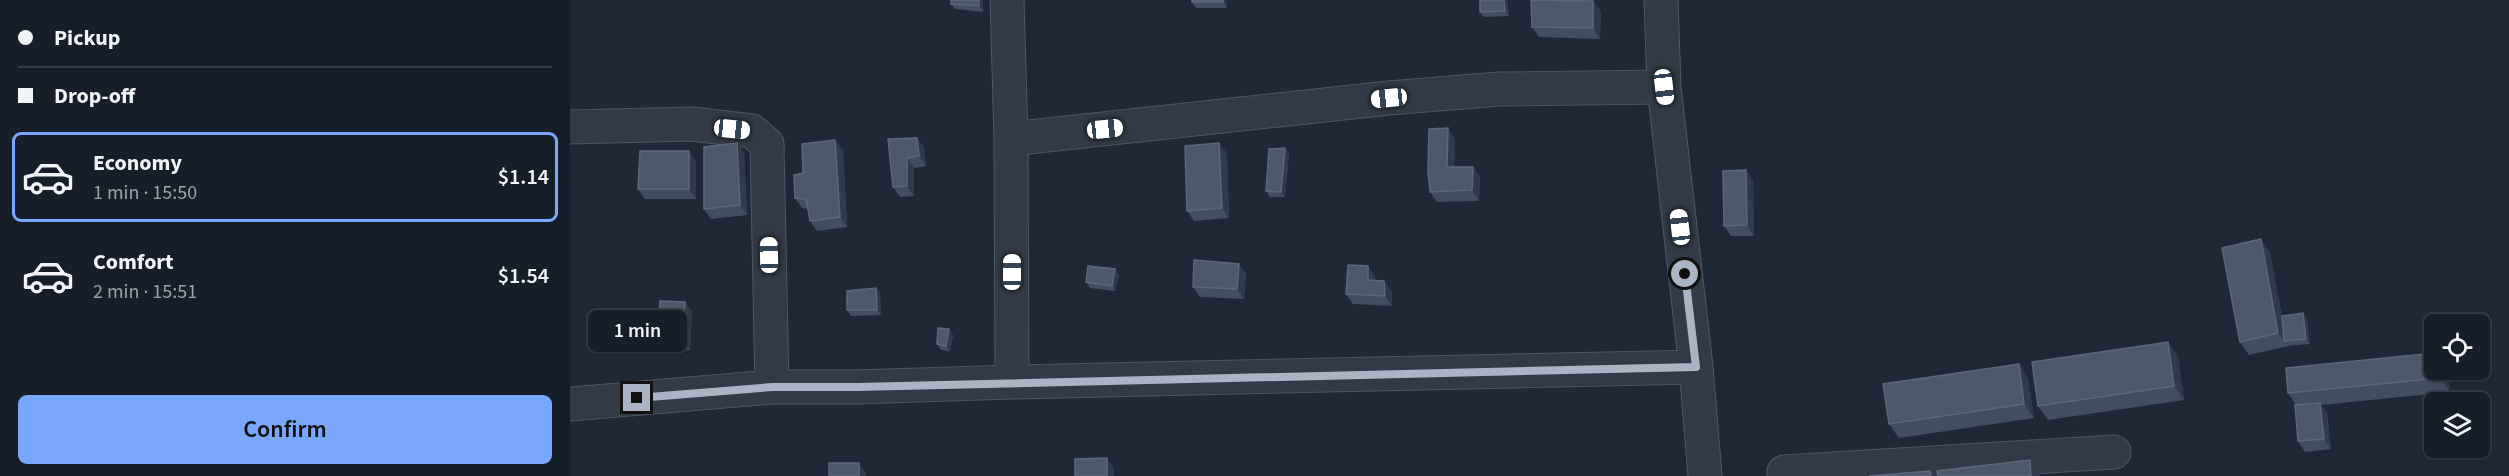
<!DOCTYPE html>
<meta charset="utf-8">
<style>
:root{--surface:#161e29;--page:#232b35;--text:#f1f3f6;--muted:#9ea2a8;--line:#353c46;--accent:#79a7fc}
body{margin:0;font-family:"Source Sans 3",sans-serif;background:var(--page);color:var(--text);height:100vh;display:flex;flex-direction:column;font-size:22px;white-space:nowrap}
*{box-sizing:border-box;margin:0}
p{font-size:20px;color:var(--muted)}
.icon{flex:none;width:33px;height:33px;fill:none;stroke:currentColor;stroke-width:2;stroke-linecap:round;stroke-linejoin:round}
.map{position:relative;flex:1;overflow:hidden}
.side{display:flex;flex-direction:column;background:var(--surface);width:570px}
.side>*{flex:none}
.banner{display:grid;align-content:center;height:132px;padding:0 18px;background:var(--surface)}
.controls{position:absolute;left:1854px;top:314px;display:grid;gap:12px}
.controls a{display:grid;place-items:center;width:66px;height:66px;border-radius:9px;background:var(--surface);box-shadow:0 2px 4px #0004,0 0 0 2px var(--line);font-size:30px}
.end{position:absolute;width:27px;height:27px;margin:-14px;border:8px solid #abb4c4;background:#111;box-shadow:0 0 0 3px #111}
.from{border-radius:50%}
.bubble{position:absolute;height:42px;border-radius:9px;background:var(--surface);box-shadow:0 2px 4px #0004,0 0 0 2px var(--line);font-size:20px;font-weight:600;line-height:42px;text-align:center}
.car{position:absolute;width:18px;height:36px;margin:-18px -9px;border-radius:8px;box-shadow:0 0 4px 2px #0007;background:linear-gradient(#fff 24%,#345 0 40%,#fff 0 76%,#345 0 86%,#fff 0)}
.banner b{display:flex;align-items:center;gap:21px;height:57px;font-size:22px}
.banner b+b{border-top:2px solid var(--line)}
.banner i{width:15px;height:15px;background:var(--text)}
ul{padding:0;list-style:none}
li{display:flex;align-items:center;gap:18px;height:90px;margin:0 12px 9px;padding:0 6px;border:3px solid transparent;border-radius:9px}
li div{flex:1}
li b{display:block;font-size:22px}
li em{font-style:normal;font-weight:600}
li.current{border-color:var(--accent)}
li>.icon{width:54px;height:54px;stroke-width:1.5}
.action{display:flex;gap:12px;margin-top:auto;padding:12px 18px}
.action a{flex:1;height:69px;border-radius:9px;background:var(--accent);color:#111;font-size:24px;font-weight:600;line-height:69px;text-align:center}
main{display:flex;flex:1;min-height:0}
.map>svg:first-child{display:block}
</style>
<main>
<section class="side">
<div class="banner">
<b><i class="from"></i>Pickup</b>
<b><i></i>Drop-off</b>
</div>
<ul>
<li class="current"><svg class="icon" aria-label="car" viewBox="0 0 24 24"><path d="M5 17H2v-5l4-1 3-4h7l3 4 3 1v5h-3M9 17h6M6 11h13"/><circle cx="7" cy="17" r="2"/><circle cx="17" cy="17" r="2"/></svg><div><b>Economy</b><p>1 min · 15:50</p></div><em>$1.14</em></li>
<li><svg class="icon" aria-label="car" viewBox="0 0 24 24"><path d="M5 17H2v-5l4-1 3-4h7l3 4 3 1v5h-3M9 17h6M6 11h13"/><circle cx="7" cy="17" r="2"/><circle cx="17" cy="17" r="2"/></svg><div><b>Comfort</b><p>2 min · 15:51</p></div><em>$1.54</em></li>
</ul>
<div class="action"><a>Confirm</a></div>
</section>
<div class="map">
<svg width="1939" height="476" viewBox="0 0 1939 476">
<rect width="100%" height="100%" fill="#1e2837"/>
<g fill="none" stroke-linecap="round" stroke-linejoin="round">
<defs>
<path id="minor" d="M437,0L441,139
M1091,0L1094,87L1126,367L1135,476
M1094,87L929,89L819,98L441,139L442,382L1126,367
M0,127L122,124L182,131L197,144L202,387
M0,404L202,387H286L442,382
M1214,476V472L1544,452"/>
</defs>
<use href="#minor" stroke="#4f5765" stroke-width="35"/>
<use href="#minor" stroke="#323a47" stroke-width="33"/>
</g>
<path fill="#424e5f" d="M413,0V12L385,9L381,4Z
M622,0H656L657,8H626L622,2Z
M910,0H937L939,16L914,17L910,12Z
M1031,11L1030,39L969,37L962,27Z
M878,128L885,139L884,167H903L910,177L909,201L867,202L860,192Z
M347,138L354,148L356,166L344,168V196L330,197L323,187Z
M265,140L273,150L277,227L247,231L240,221L238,209L232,208L225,198Z
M167,143L174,153L177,215L141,219L134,209Z
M715,148L719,153L715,197H700L696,191Z
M657,153L659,218L624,221L617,211Z
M126,161V199H75L68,189Z
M1183,180L1184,236H1161L1154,226Z
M1700,253L1712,316L1733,313L1737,319L1740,344L1718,346L1679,355L1670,342Z
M669,264L676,274L674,299L630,297L623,287Z
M545,269L549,275L545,291L520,288L516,282Z
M805,276V280L814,281L822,292V306L783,304L776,294Z
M306,288L310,293L311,315L281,316L277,310Z
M115,302L122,312L120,350L95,348L88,338Z
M379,329L383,335L380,351L371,350L367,344Z
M1608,356L1614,400L1478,420L1468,406Z
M1864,369H1878L1880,392L1751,405L1757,413L1761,449L1735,452L1728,441L1726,405L1718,393Z
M1458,378L1464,418L1329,438L1319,424Z"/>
<path fill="#2f3a4a" d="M409,0H413V12L409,6Z
M653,0H656L657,8L653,2Z
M934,0H937L939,16L935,11Z
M1023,1L1031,11L1030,39L1023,28Z
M878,128L885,139L884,177L877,167Z
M347,138L354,148L356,166L349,156Z
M265,140L273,150L277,227L270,217Z
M167,143L174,153L177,215L170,205Z
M649,143L657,153L659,218L652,208Z
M715,148L719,153L715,197L711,192Z
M119,151L126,161V199L119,189Z
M337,158L344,168V196L337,186Z
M903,167L910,177L909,201L902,190Z
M1176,170L1183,180L1184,236L1177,225Z
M1691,239L1700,253L1717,341H1714L1708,333Z
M669,264L676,274L674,299L667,289Z
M798,266L805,276V290L798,280Z
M545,269L549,275L545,291L542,286Z
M814,281L822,292V306L815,296Z
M306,288L310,293L311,315L307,310Z
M115,302L122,312L120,350L113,339Z
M1733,313L1737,319L1740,344L1736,339Z
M379,329L383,335L380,351L376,346Z
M1598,342L1608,356L1614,400L1604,386Z
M1449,364L1458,378L1464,418L1454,404Z
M1869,369H1878L1880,392L1870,378Z
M1750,403L1757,413L1761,449L1754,439Z
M537,458L544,468V476H537Z
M1460,460L1470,473V476H1461Z
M289,463L296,473V476H289Z"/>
<path fill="#4d596a" stroke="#5c6778" stroke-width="1.5" d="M381,0H409V6L381,4Z
M622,0H653V2H622Z
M910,0H934L935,11L910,12Z
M961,0L1023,1V28L962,27Z
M878,128L877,167H903L902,190L860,192L858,172L859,129Z
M347,138L349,156L337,158V186L323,187L318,139Z
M265,140L270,217L240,221L236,199L225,198L224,175L233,173L232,144Z
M167,143L170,205L134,209V147Z
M649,143L652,208L617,211L615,146Z
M715,148L711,192L696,191L699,149Z
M70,151H119V189H68Z
M1176,170L1177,225L1154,226L1153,171Z
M1691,239L1708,333L1670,342L1652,248Z
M624,260L669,264L667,289L623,287Z
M778,265L798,266V280L814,281L815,296L776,294Z
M518,266L545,269L542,286L516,282Z
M306,288L307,310H277V291Z
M90,301L115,302L113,339L88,338Z
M1733,313L1736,339L1714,341L1712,316Z
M368,328L379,329L376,346L367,344Z
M1598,342L1604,386L1468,406L1462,362Z
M1864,353V369H1869L1870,378L1718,393L1716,368Z
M1449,364L1454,404L1319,424L1313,384Z
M1750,403L1754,439L1728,441L1725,405Z
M537,458V476H505V459Z
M1460,460L1461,476H1368L1367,471Z
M259,463H289V476H259Z
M1360,471L1361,476H1299Z"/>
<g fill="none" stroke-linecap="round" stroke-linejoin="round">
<path stroke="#abb4c4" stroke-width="8" d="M67,398L202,387H286L1126,367L1115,274"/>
</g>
</svg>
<div class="controls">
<a><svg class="icon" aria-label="locate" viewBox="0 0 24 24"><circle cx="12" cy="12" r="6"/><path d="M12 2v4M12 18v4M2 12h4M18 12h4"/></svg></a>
<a><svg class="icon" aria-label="layers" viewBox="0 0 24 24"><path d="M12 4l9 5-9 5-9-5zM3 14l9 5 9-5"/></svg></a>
</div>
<i class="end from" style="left:1115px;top:274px"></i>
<i class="end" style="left:67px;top:398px"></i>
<div class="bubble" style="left:18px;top:310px;width:99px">1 min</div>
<i class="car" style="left:1094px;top:87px;rotate:173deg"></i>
<i class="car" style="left:819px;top:98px;rotate:264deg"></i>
<i class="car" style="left:162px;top:129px;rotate:96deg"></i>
<i class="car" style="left:535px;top:129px;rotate:84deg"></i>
<i class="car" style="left:1110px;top:227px;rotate:353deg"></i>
<i class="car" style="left:199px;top:255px;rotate:359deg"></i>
<i class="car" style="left:442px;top:272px;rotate:0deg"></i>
</div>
</main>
